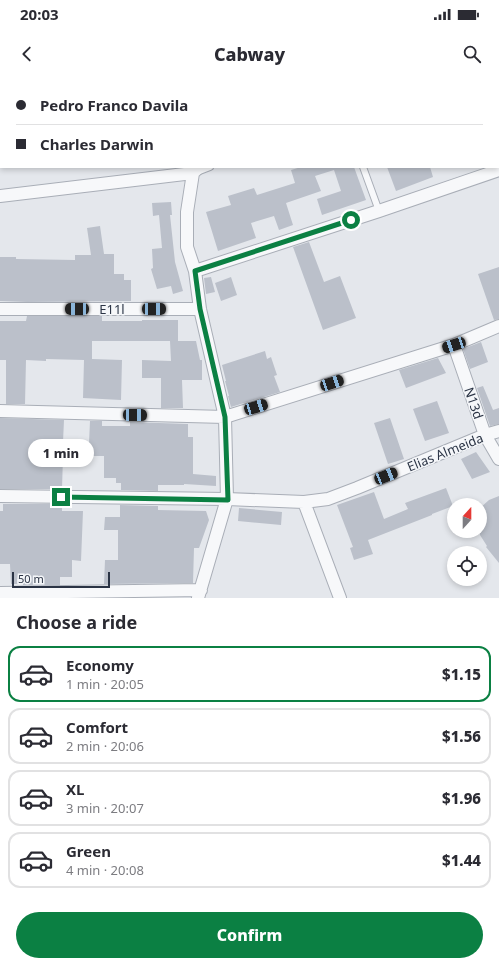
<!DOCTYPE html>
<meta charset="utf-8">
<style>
:root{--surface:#fff;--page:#f7f7f7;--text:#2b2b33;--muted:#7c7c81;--line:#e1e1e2;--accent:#0b8043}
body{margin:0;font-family:"Noto Sans",sans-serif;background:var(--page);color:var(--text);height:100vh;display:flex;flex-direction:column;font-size:15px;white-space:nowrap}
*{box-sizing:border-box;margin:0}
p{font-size:13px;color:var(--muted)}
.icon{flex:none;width:22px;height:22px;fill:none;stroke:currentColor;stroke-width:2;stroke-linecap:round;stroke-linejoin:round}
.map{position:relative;height:518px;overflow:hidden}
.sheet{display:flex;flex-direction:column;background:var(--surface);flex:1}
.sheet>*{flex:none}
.top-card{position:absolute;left:0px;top:0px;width:499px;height:88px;box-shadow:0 2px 6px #0003;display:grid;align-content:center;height:88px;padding:0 16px;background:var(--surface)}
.needle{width:26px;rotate:21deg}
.tools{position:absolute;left:447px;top:418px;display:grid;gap:8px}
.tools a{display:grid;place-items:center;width:40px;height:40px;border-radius:50%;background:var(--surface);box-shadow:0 2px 6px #0003;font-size:20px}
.scale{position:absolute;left:12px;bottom:10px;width:98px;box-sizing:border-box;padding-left:4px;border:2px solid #2b3445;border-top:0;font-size:11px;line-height:14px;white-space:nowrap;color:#2b3445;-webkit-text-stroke:3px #f4f6f9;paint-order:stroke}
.end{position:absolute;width:18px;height:18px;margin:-9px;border:5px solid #0b8043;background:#fff;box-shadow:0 0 0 2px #fff}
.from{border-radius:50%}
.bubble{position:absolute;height:28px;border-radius:14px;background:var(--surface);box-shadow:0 2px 6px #0003;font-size:13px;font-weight:800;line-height:28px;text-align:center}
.car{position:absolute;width:12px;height:24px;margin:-12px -6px;border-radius:5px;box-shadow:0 0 3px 1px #0007;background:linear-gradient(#222 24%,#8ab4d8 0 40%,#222 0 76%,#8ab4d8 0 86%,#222 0)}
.top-card b{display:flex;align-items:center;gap:14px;height:38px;font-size:15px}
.top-card b+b{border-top:1px solid var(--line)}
.top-card i{width:10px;height:10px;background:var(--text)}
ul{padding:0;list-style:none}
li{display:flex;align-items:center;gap:12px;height:56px;margin:0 8px 6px;padding:0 8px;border:2px solid var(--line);border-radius:12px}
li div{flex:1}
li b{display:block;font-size:15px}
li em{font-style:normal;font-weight:800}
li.on{border-color:var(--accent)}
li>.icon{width:36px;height:36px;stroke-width:1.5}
h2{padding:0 16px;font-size:18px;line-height:48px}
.action{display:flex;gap:8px;margin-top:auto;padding:8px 16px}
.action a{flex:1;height:46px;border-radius:24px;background:var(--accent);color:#fff;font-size:16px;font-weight:800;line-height:46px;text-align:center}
.status{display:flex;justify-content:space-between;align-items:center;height:28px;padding:0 20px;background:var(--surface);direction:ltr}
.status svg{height:11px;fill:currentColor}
header{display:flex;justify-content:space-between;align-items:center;height:52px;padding:0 16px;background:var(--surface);font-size:18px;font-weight:800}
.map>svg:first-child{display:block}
</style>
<div class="status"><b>20:03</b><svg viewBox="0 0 49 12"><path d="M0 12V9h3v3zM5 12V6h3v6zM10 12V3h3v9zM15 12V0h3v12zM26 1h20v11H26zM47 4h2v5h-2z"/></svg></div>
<header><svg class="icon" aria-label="back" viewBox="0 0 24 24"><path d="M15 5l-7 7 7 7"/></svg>Cabway<svg class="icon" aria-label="search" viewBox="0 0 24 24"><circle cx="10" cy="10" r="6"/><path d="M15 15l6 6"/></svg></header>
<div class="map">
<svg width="499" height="518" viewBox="0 0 499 518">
<rect width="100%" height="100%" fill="#e4e7ec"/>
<path fill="#bbc0ca" d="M301,87H354L366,120L322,135L317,119L341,111L334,90L315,96L321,111L286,123L293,145L279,150L274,136L251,143L256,158L218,171L206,132L231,125L228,116L254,108L257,115L295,103L291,90Z
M387,87H430L433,97L396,111Z
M171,122L172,135H170L175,182L183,211L173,214L171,206L157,209L151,189L153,188L152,169L162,168L159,135L153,136L152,123Z
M100,146L104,174H114V194H124V200H131V221L27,222L0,221V177H16V179L75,180V175H91L87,148Z
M309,162L324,202L340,196L356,238L323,250L293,167Z
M499,187V239L494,240L478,194Z
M211,197L215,212L206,214L204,198Z
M231,197L237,215L221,221L215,203Z
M27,236H102V241H142V240H178V261H92V279L122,280L121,320L83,318L84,280L46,279V281L26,280L25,324H6V280H0V241H26Z
M170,261H196L200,280H202V300H182L183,328H161V298H142V280L171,281Z
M481,262L488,282L470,289L463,269Z
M265,271L267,279L271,277L277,295L274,296L280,312L231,327L228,316H229L225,301H226L222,285Z
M438,278L446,293L406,308L399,290Z
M483,306L493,330L499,328V344L490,346L477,308Z
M437,321L449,353L425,361L413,329Z
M0,338L64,340L63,362L89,363L90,341H102V346H130V342L188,344V357H193V394L216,396V406L184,404V405H158V411L121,410V403H116V398H104V376H63L62,409H0Z
M390,338L404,379L388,384L374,343Z
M476,372L490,392L472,399L461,379Z
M446,408L453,426L432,434V435L368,460L373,474L354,480L350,468L353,467L337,425L374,412L384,439L408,429L405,423Z
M499,416V483L486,467L487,466L480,455V428L489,420Z
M3,424H62V431H83L81,481L72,480V497H60V505H23V504H11L10,484H0V431H3Z
M120,425L158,426V430L206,431L209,440L199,468H194L193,503L104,504L105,480H118V450H104L105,437H120Z
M239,428L282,432L281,445L238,441Z"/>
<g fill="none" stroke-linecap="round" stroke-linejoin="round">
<defs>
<path id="service" d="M330,0V1
M454,1L457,0
M363,87L379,131
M197,92L210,87"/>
<path id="minor" d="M244,0L245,1
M281,1L282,0
M0,116L193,93
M195,191L379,131L499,90
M0,229H200
M454,265L485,355L499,379
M0,331L225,337L454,265L499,246
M0,416L227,419L304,422L328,419L357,408L485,355L499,351
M304,422L340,518
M0,513L201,510
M198,518L227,419L225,337L200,229L195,191L187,167V132L193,93L199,87"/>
</defs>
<use href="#service" stroke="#a9aeb7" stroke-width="8"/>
<use href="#minor" stroke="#a9aeb7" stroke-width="14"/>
<use href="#service" stroke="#f7f8fa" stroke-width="6"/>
<use href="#minor" stroke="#f7f8fa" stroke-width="12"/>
</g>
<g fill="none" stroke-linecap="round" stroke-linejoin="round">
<path stroke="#0b8043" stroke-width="5" d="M61,417L228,420L225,337L200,229L195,191L351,140"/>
</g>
<g text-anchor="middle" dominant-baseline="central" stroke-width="3" stroke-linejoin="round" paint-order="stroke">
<g font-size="13" fill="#2b3445" stroke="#f4f6f9">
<text x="112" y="229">E11l</text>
<text transform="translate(474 323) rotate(71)">N13d</text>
<text transform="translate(445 372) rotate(-22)">Elias Almeida</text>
</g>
</g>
</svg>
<div class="tools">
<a><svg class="needle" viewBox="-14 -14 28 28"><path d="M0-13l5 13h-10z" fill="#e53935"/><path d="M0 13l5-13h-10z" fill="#7c7c81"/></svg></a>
<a><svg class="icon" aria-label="locate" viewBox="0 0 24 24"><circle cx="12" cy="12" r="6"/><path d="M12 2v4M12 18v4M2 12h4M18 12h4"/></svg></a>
</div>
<div class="scale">50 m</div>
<i class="end from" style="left:351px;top:140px"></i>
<i class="end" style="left:61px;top:417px"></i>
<div class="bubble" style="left:28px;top:359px;width:66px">1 min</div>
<i class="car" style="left:77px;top:229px;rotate:270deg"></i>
<i class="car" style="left:154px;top:229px;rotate:90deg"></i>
<i class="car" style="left:454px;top:265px;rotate:252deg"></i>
<i class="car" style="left:332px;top:303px;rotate:72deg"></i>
<i class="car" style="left:256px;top:327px;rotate:73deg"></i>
<i class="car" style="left:135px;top:335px;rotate:91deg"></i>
<i class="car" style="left:386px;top:396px;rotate:68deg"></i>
<div class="top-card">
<b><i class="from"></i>Pedro Franco Davila</b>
<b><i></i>Charles Darwin</b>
</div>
</div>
<section class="sheet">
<h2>Choose a ride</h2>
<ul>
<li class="on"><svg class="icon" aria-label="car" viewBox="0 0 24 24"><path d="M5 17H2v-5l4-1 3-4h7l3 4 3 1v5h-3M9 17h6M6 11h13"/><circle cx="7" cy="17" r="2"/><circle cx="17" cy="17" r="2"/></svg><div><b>Economy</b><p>1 min · 20:05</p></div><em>$1.15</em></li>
<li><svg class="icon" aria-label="car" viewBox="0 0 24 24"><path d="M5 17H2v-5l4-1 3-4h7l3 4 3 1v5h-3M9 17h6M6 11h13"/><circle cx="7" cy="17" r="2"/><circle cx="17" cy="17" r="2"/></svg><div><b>Comfort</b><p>2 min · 20:06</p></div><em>$1.56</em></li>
<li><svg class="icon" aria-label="car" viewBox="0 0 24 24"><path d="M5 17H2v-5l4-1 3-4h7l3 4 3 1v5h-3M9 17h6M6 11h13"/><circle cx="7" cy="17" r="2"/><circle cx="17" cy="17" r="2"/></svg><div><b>XL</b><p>3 min · 20:07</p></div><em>$1.96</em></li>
<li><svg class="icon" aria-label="car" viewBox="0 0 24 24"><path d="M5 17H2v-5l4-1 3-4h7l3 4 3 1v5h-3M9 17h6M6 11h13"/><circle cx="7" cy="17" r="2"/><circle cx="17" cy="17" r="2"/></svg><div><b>Green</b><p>4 min · 20:08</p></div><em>$1.44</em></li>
</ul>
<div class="action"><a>Confirm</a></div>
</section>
